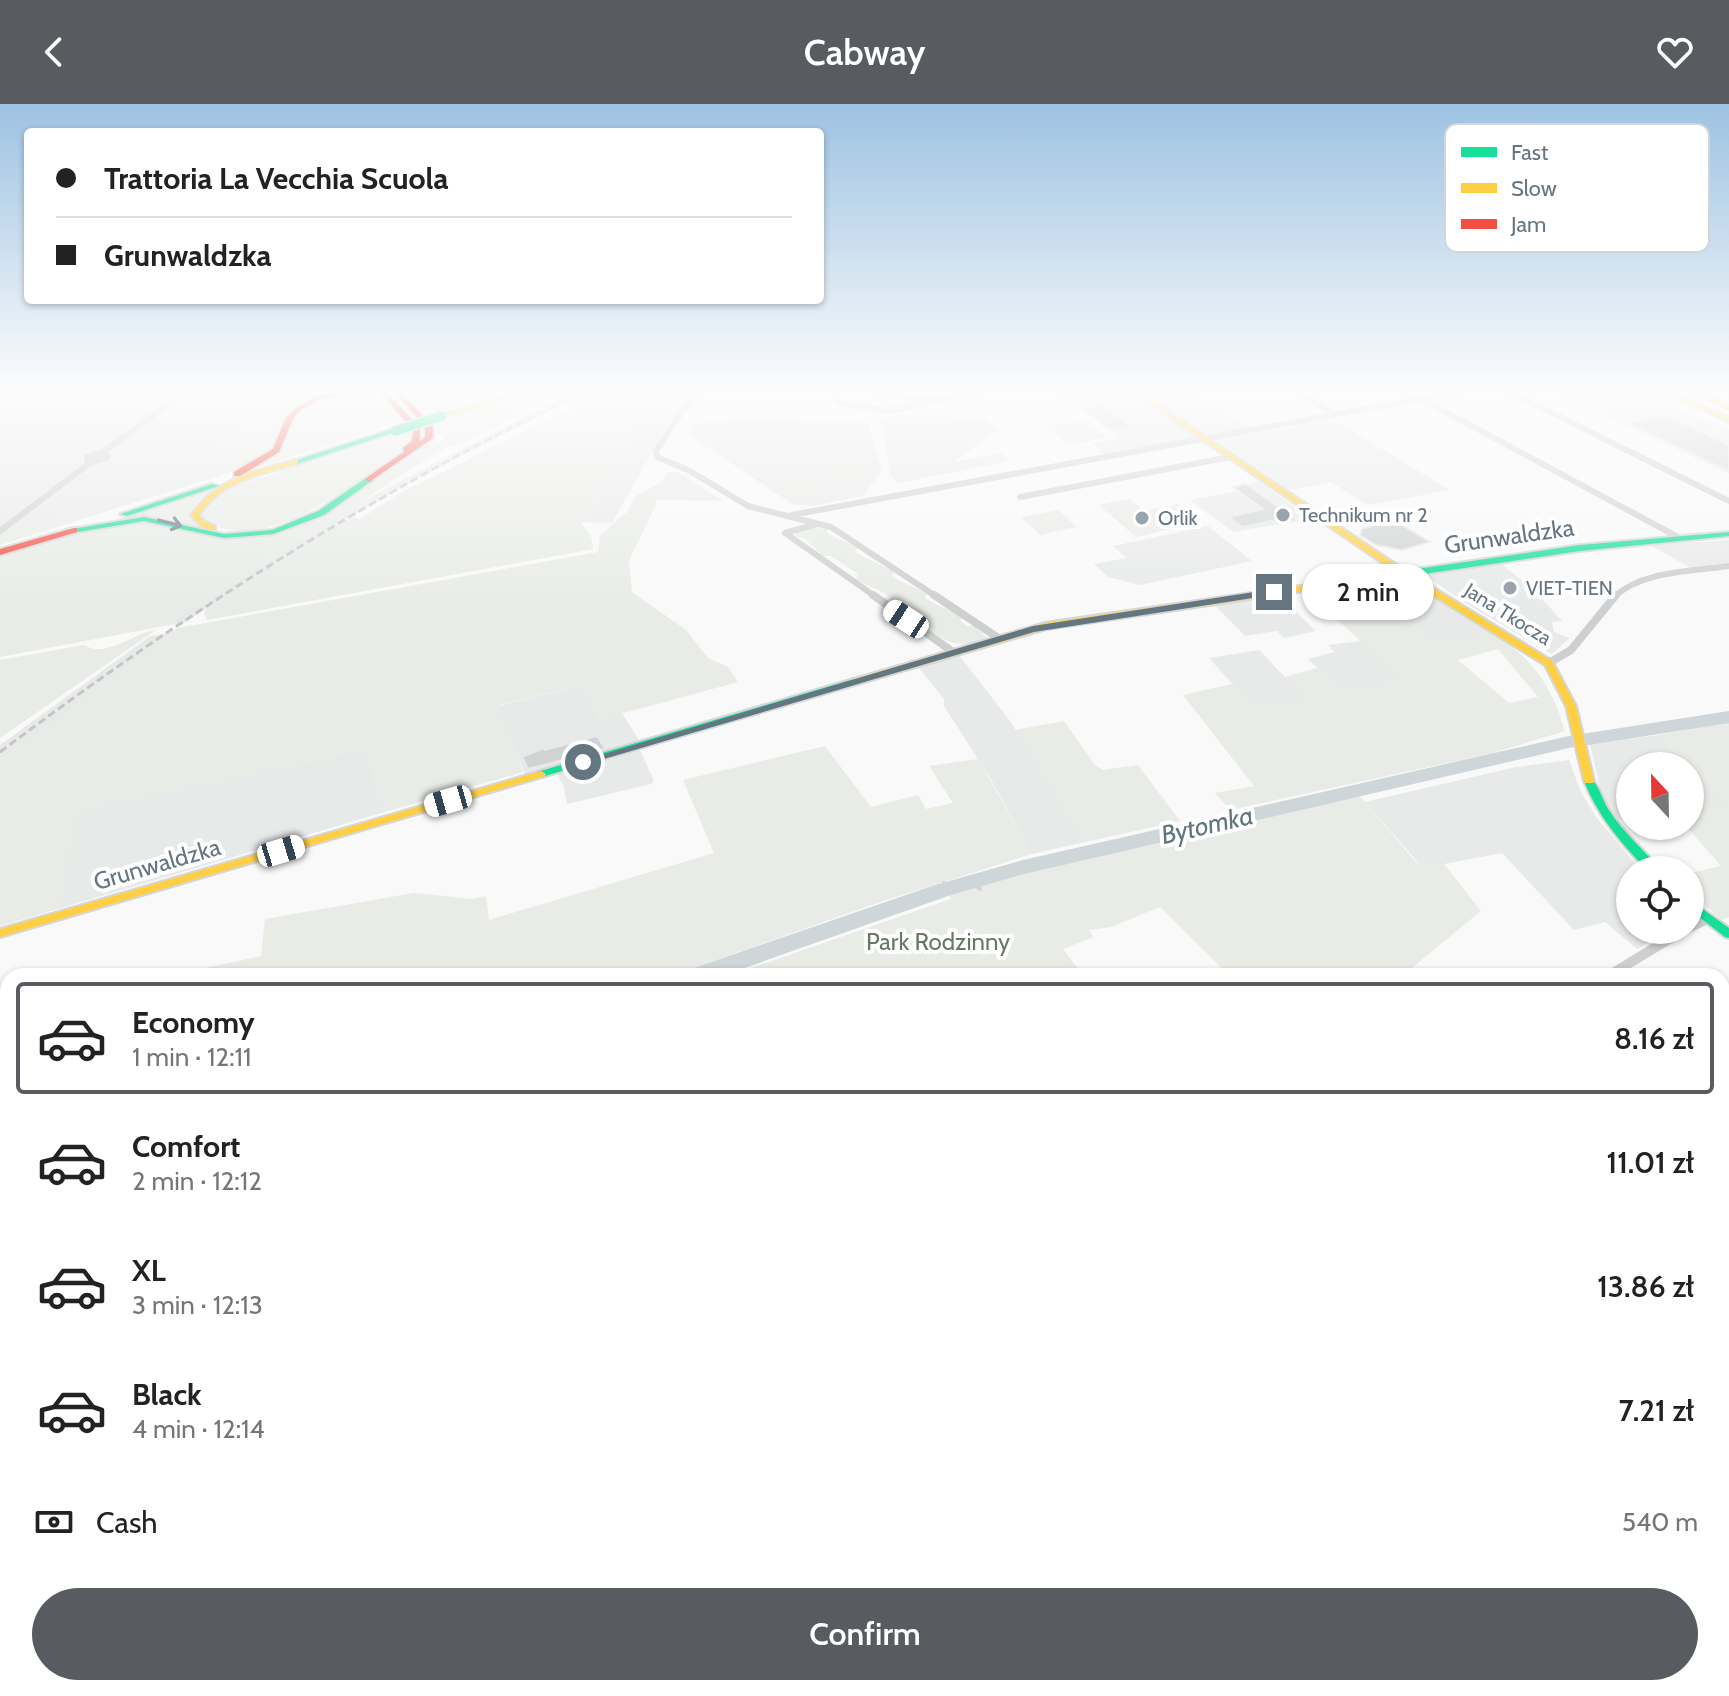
<!DOCTYPE html>
<meta charset="utf-8">
<style>
:root{--surface:#fff;--page:#f2f2f2;--text:#222;--muted:#767676;--line:#e0e0e0;--accent:#585c60}
body{margin:0;font-family:Cabin,sans-serif;background:var(--page);color:var(--text);height:100vh;display:flex;flex-direction:column;font-size:30px;white-space:nowrap}
*{box-sizing:border-box;margin:0}
p{font-size:26px;color:var(--muted)}
.icon{flex:none;width:44px;height:44px;fill:none;stroke:currentColor;stroke-width:2;stroke-linecap:round;stroke-linejoin:round}
.map{position:relative;flex:1;overflow:hidden}
.side{position:absolute;left:0px;top:864px;width:1730px;height:728px;display:flex;flex-direction:column;background:var(--surface);border-radius:24px 24px 0 0;box-shadow:0 2px 6px #0004}
.side>*{flex:none}
.hud{position:absolute;left:24px;top:24px;width:800px;height:176px;border-radius:8px;box-shadow:0 2px 6px #0004;display:grid;align-content:center;height:176px;padding:0 32px;background:var(--surface)}
.needle{width:52px;rotate:338deg}
.fabs{position:absolute;left:1616px;top:648px;display:grid;gap:16px}
.fabs a{display:grid;place-items:center;width:88px;height:88px;border-radius:50%;background:var(--surface);box-shadow:0 2px 6px #0004;font-size:40px}
.end{position:absolute;width:36px;height:36px;margin:-18px;border:10px solid #657683;background:#fff;box-shadow:0 0 0 4px #fff}
.from{border-radius:50%}
.bubble{position:absolute;height:56px;border-radius:28px;background:var(--surface);box-shadow:0 2px 6px #0004;font-size:26px;font-weight:600;line-height:56px;text-align:center}
.car{position:absolute;width:24px;height:48px;margin:-24px -12px;border-radius:10px;box-shadow:0 0 6px 2px #0007;background:linear-gradient(#fff 24%,#345 0 40%,#fff 0 76%,#345 0 86%,#fff 0)}
.hud b{display:flex;align-items:center;gap:28px;height:76px;font-size:30px}
.hud b+b{border-top:2px solid var(--line)}
.hud i{width:20px;height:20px;background:var(--text)}
ul{padding:14px 0 0;list-style:none}
li{display:flex;align-items:center;gap:24px;height:112px;margin:0 16px 12px;padding:0 16px;border:4px solid transparent;border-radius:8px}
li div{flex:1}
li b{display:block;font-size:30px}
li em{font-style:normal;font-weight:600}
li.current{border-color:var(--accent)}
li>.icon{width:72px;height:72px;stroke-width:1.5}
.pay{display:flex;align-items:center;gap:20px;height:88px;padding:0 32px;font-size:30px}
.pay p{margin-inline-start:auto}
.primary-button{display:flex;gap:16px;margin-top:auto;padding:16px 32px}
.primary-button a{flex:1;height:92px;border-radius:48px;background:var(--accent);color:#fff;font-size:32px;font-weight:600;line-height:92px;text-align:center}
header{display:flex;justify-content:space-between;align-items:center;height:104px;padding:0 32px;background:var(--accent);color:#fff;font-size:36px;font-weight:600}
.map>svg:first-child{display:block}
</style>
<header><svg class="icon" aria-label="back" viewBox="0 0 24 24"><path d="M15 5l-7 7 7 7"/></svg>Cabway<svg class="icon" aria-label="heart" viewBox="0 0 24 24"><path d="M12 20l-8-8c-3-5 5-10 8-4 3-6 11-1 8 4z"/></svg></header>
<div class="map">
<svg width="1729" height="1592" viewBox="0 0 1729 1592">
<rect width="100%" height="100%" fill="#f9f9f9"/>
<path fill="#e8e9e9" d="M0,287H289L185,375L158,383H124L98,403L32,423L11,422L0,430Z
M574,287H591L425,370L343,417L184,519L164,522L356,400Z
M674,287H697L670,316L612,419L580,418L637,320Z
M1057,287H1188L1253,324L1104,350L1092,340L1119,334Z
M1555,287H1645L1667,297L1682,306L1729,326V370Z
M900,310L985,315L999,326L953,358L1001,349L1011,357L898,379L890,371L883,325L875,317Z
M740,314L868,318L882,366L863,392L812,402L792,400L689,331L693,320Z
M1332,315L1450,386L1367,401L1331,378L1290,386L1216,336Z
M1086,317L1108,333L1069,341L1044,322Z
M666,368H678L723,397L656,396Z
M1260,378L1311,415L1233,428L1190,396L1236,387L1232,383Z
M1208,422L1252,457L1140,481L1108,473L1094,460L1126,454L1113,442Z
M1729,436V460L1694,466L1650,441Z
M1500,459L1535,487L1562,517L1552,518L1554,528L1570,534L1552,550L1467,500L1428,473L1429,469Z
M1396,475L1418,482L1491,528L1437,539L1366,480Z
M1279,491L1316,527L1284,534L1277,527L1245,532L1214,501Z
M169,529L144,550L0,656V641L150,532Z
M1361,537L1402,574L1343,588L1308,555L1334,548L1328,541Z
M1259,546L1306,595L1254,604L1209,554Z
M959,551L1010,617L1085,738L1032,750L990,674L944,602V595L918,563Z
M581,582L598,616L622,609L640,638L525,671L498,602Z
M1658,631L1729,697V698L1690,704V662H1630V714L1617,716L1602,693L1590,640Z
M639,644L654,677L651,680L567,700L564,683L557,669Z
M369,645L381,709L58,805L79,707Z
M1569,656L1581,688L1596,713L1641,766H1630V826H1670L1637,845L1605,818L1574,826L1502,749L1423,764L1365,698L1516,663Z
M8,1148V1527L0,1531V1152Z
M234,1584H337L322,1592H235Z
M1358,1584H1464L1470,1592H1363Z"/>
<path fill="#e8ebe6" fill-rule="evenodd" d="M109,287H179L154,302L91,299Z
M289,287H343C327,291 301,296 290,309C284,315 284,325 280,333C274,347 261,354 248,363L0,441V430L10,422L32,423L98,403L124,383H158L185,375Z
M354,287H378L413,326L415,333L409,341C359,375 262,460 200,413L201,402L225,385L396,331L408,330L397,317L377,326L252,365L278,348L293,314L304,303Z
M401,287H505L423,311Z
M531,287H569L459,340L445,344L164,522L0,553V453L98,423L148,417L228,434L288,426L327,407L435,335L438,338L445,336L431,320Z
M606,287H674L637,320L580,417L591,432L593,445L207,516L204,509L210,501L343,417L354,413L360,415L400,389Z
M422,338L317,409C286,425 249,435 214,428C174,421 157,412 115,416L214,385L199,396L191,407L193,417C204,427 219,429 234,429C313,430 357,368 422,338Z
M853,359L869,367L868,377C847,384 788,398 771,382L774,376L764,375Z
M662,378L656,400L629,457L632,488L686,526L708,554L728,563L738,578L598,616L580,582L499,601L523,668L381,709L369,645L80,707L58,805L0,822V656L169,529L178,524L598,448L600,431L627,408L636,392Z
M1130,395L1144,407L1179,400L1191,410L1157,416L1167,426L1136,433L1099,401Z
M1058,406L1077,423L1040,431L1021,413Z
M813,424L829,425L826,428C837,436 847,437 858,444L855,448C869,457 881,460 894,468L892,472C904,480 916,483 927,490L925,494C938,503 950,505 962,513L960,517L967,522H975L987,534C951,548 942,534 913,514L914,509C905,503 897,503 888,497L891,493C879,485 868,483 856,475L858,470L831,452H823L804,434L794,433L796,427Z
M1366,480L1437,538L1491,528C1534,556 1550,579 1565,627L1493,649L1230,706L1215,689L1254,682L1183,591L1232,580L1254,604L1305,595L1285,573L1317,564L1343,588L1401,574L1307,488ZM1498,545L1538,593L1509,599L1458,556Z
M156,526L0,634V556L84,541C107,555 132,529 156,526Z
M1064,617L1095,661L1103,666L1138,661L1180,717L1085,738L1015,626Z
M1729,618V697L1658,631Z
M825,642L871,703L918,691L926,705L953,699L929,662L978,655L1032,750L883,797L671,872H169L261,852L265,815L414,789L473,795L486,792L489,816L714,749L683,676Z
M1358,690L1414,756L1423,764L1444,760L1481,807L1402,872H1230L1160,803L1111,823L1089,826L1093,833L1063,845L1084,872H728L951,795L948,791L1013,769Z
M1729,697V813L1722,816L1690,789V769L1721,762L1686,722H1690V704Z
M8,916V1110L0,1114V918Z
M382,1584H505L508,1592H366Z
M641,1584H791L786,1587L787,1592H625Z
M923,1584H1079L1070,1589L1071,1592H926Z"/>
<g fill="none" stroke-linecap="round" stroke-linejoin="round">
<path stroke="#ced6d9" stroke-width="4" d="M971,778L980,785
M943,786L944,779"/>
<path fill="#ced6d9" fill-rule="evenodd" d="M1729,607V619L1569,644L1024,770L951,791L722,872H684L688,866L935,781L1023,756L1569,632Z
M8,1109V1136L0,1139V1112Z"/>
</g>
<path fill="#d0d2d3" stroke="#e8e8e8" stroke-width="2" d="M1101,300L1131,323L1110,326L1082,304Z
M1665,311L1729,341V367L1627,319Z
M1246,380L1274,400L1297,416L1281,419L1276,416L1242,423L1229,413L1263,405L1233,383Z
M1394,415L1405,423L1430,438L1402,446L1376,441L1360,431L1362,425Z
M597,632L605,645L528,665L522,653L544,644L545,646Z"/>
<g fill="none" stroke-linecap="round" stroke-linejoin="round">
<defs>
<path id="fast" d="M392,325L399,327L291,362L284,360Z
M366,374L373,376L324,411L273,430L224,434L144,417L66,430L62,428L66,426L144,413L224,430L272,426L318,407Z
M212,380L219,382L127,412L120,410Z
M1729,428V432L1580,447L1369,478L1365,475L1369,472L1580,441Z
M854,575L859,578L857,580L545,672L541,673L536,670L537,668Z
M1589,674C1599,679 1602,696 1609,706C1623,729 1644,745 1660,766H1647C1621,739 1598,712 1584,677Z
M1690,796L1729,824V834L1725,833L1690,806Z
M1729,1482V1503L1722,1506V1485Z"/>
<path id="slow" d="M518,287H527L444,313L439,312Z
M1131,287H1138L1403,465L1552,557L1576,602L1594,677L1593,679H1585L1584,677L1566,602L1545,561L1397,469Z
M1660,287H1668L1729,313V318Z
M1687,287H1695L1729,301V305Z
M295,356H298V360C261,370 221,377 199,411L204,417L215,422V426C204,427 197,419 191,411C216,374 255,367 295,356Z
M1369,472L1372,473V477L1046,525L857,580L854,581L849,578L851,576L1045,519Z
M541,667L546,670L545,672L0,833V825Z
M1592,1584H1615L1618,1592H1596Z"/>
<path id="jam" d="M341,287H351L320,296L301,305L293,315L279,348L240,372H234V368L273,345L286,314L297,303L316,293Z
M379,287H385L420,324V337L425,333V323L394,287H400L433,323V334L369,378L365,376L366,374L404,348L403,344L412,337L413,326Z
M74,424H77V428L0,451V445Z
M1560,1584H1589L1585,1592H1556Z"/>
</defs>
<use href="#fast" stroke="#d5d6d7" stroke-width="4"/>
<use href="#slow" stroke="#d5d6d7" stroke-width="4"/>
<use href="#jam" stroke="#d5d6d7" stroke-width="4"/>
<path stroke="#cecfd0" stroke-width="6" d="M702,287L682,307L656,347L657,353L690,367L748,402L831,423L937,493
M875,287L928,297
M1296,287L1335,310
M1508,287L1729,397
M1699,287L1729,303
M1420,294L1676,432
M838,298L888,307L981,287
M88,358L87,353L102,349L187,287
M1020,393L1230,353
M792,411L1462,287
M817,420L785,429L876,493
M0,427L91,358L108,353L102,349
M1614,493C1643,466 1692,468 1729,462"/>
<path stroke="#cecfd0" stroke-width="8" d="M873,491L953,548
M934,491L1000,535
M1549,559L1571,546L1616,491"/>
<path stroke="#cecfd0" stroke-width="10" d="M1690,823L1708,815
M1608,872L1684,826"/>
<path stroke="#cecfd0" stroke-width="13" d="M1722,1138L1729,1135
M524,1584L526,1592
M907,1584L911,1592
M353,1592L369,1584
M1229,1592L1230,1584"/>
<use href="#fast" fill="#16e098" fill-rule="evenodd"/>
<use href="#slow" fill="#ffcf43" fill-rule="evenodd"/>
<use href="#jam" fill="#f24e42" fill-rule="evenodd"/>
<path stroke="#c3c5c6" stroke-width="3" d="M1722,1553L1729,1548
M1639,1592L1651,1584
M1660,1592L1672,1584"/>
<path stroke="#c3c5c6" stroke-width="3" stroke-dasharray="8 4" stroke-linecap="butt" d="M0,648C185,509 376,387 585,287"/>
<defs>
<path id="fast-bridge" d="M395,327L442,312"/>
</defs>
<use href="#fast-bridge" stroke="#d5d6d7" stroke-width="12" stroke-linecap="butt"/>
<use href="#fast-bridge" stroke="#16e098" stroke-width="9"/>
</g>
<defs><path id="oneway-shaft" d="M-6 0H5M1.5-3L5.5 0L1.5 3" fill="none" stroke-width="1.6" stroke-linecap="round" stroke-linejoin="round" transform="scale(2)"/></defs>
<use stroke="#657683" href="#oneway-shaft" transform="translate(170 419) rotate(14)"/>
<linearGradient id="sky" x2="0" y2="1"><stop stop-color="#9dc2e2"/><stop offset="0.56" stop-color="#fcfcfc"/><stop offset="1" stop-color="#fcfcfc" stop-opacity="0"/></linearGradient>
<rect width="1729" height="509" fill="url(#sky)"/>
<path fill="#657683" d="M1274,485L1278,490L1034,528L587,660L577,658L1033,522Z"/>
<g fill="#99a4ac" stroke="#fff" stroke-width="3">
<circle cx="1283" cy="411" r="8"/>
<circle cx="1142" cy="414" r="8"/>
<circle cx="1510" cy="484" r="8"/>
</g>
<g text-anchor="middle" dominant-baseline="central" stroke-width="8" stroke-linejoin="round" paint-order="stroke">
<g font-size="20" fill="#657683" stroke="#fff" text-anchor="start">
<text x="1299" y="411">Technikum nr 2</text>
<text x="1158" y="414">Orlik</text>
<text x="1526" y="484">VIET-TIEN</text>
</g>
<g font-size="20" fill="#657683" stroke="#fff">
<text transform="translate(1508 510) rotate(32)">Jana Tkocza</text>
</g>
<g font-size="24" fill="#657683" stroke="#fff">
<text transform="translate(1509 432) rotate(-8)">Grunwaldzka</text>
<text transform="translate(157 760) rotate(-16)">Grunwaldzka</text>
</g>
<g font-size="24" fill="#687a64" stroke="#fff">
<text x="938" y="837">Park Rodzinny</text>
</g>
<g font-size="26" font-style="italic" fill="#60757c" stroke="#fff">
<text transform="translate(1207 721) rotate(-13)">Bytomka</text>
</g>
</g>
<rect x="1445" y="20" width="264" height="128" rx="12" fill="#fff" stroke="#d1d6da" stroke-width="2"/>
<rect x="1461" y="43" width="36" height="10" fill="#16e098"/>
<rect x="1461" y="79" width="36" height="10" fill="#ffcf43"/>
<rect x="1461" y="115" width="36" height="10" fill="#f24e42"/>
<g font-size="22" fill="#657683">
<text x="1511" y="56">Fast</text>
<text x="1511" y="92">Slow</text>
<text x="1511" y="128">Jam</text>
</g>
</svg>
<div class="fabs">
<a><svg class="needle" viewBox="-14 -14 28 28"><path d="M0-13l5 13h-10z" fill="#e53935"/><path d="M0 13l5-13h-10z" fill="#767676"/></svg></a>
<a><svg class="icon" aria-label="locate" viewBox="0 0 24 24"><circle cx="12" cy="12" r="6"/><path d="M12 2v4M12 18v4M2 12h4M18 12h4"/></svg></a>
</div>
<i class="end from" style="left:583px;top:658px"></i>
<i class="end" style="left:1274px;top:488px"></i>
<div class="bubble" style="left:1302px;top:460px;width:132px">2 min</div>
<i class="car" style="left:906px;top:515px;rotate:303deg"></i>
<i class="car" style="left:448px;top:697px;rotate:254deg"></i>
<i class="car" style="left:281px;top:747px;rotate:73deg"></i>
<div class="hud">
<b><i class="from"></i>Trattoria La Vecchia Scuola</b>
<b><i></i>Grunwaldzka</b>
</div>
<section class="side">
<ul>
<li class="current"><svg class="icon" aria-label="car" viewBox="0 0 24 24"><path d="M5 17H2v-5l4-1 3-4h7l3 4 3 1v5h-3M9 17h6M6 11h13"/><circle cx="7" cy="17" r="2"/><circle cx="17" cy="17" r="2"/></svg><div><b>Economy</b><p>1 min · 12:11</p></div><em>8.16 zł</em></li>
<li><svg class="icon" aria-label="car" viewBox="0 0 24 24"><path d="M5 17H2v-5l4-1 3-4h7l3 4 3 1v5h-3M9 17h6M6 11h13"/><circle cx="7" cy="17" r="2"/><circle cx="17" cy="17" r="2"/></svg><div><b>Comfort</b><p>2 min · 12:12</p></div><em>11.01 zł</em></li>
<li><svg class="icon" aria-label="car" viewBox="0 0 24 24"><path d="M5 17H2v-5l4-1 3-4h7l3 4 3 1v5h-3M9 17h6M6 11h13"/><circle cx="7" cy="17" r="2"/><circle cx="17" cy="17" r="2"/></svg><div><b>XL</b><p>3 min · 12:13</p></div><em>13.86 zł</em></li>
<li><svg class="icon" aria-label="car" viewBox="0 0 24 24"><path d="M5 17H2v-5l4-1 3-4h7l3 4 3 1v5h-3M9 17h6M6 11h13"/><circle cx="7" cy="17" r="2"/><circle cx="17" cy="17" r="2"/></svg><div><b>Black</b><p>4 min · 12:14</p></div><em>7.21 zł</em></li>
</ul>
<div class="pay"><svg class="icon" aria-label="cash" viewBox="0 0 24 24"><path d="M3 7h18v10H3z"/><circle cx="12" cy="12" r="2"/></svg>Cash<p>540 m</p></div>
<div class="primary-button"><a>Confirm</a></div>
</section>
</div>
